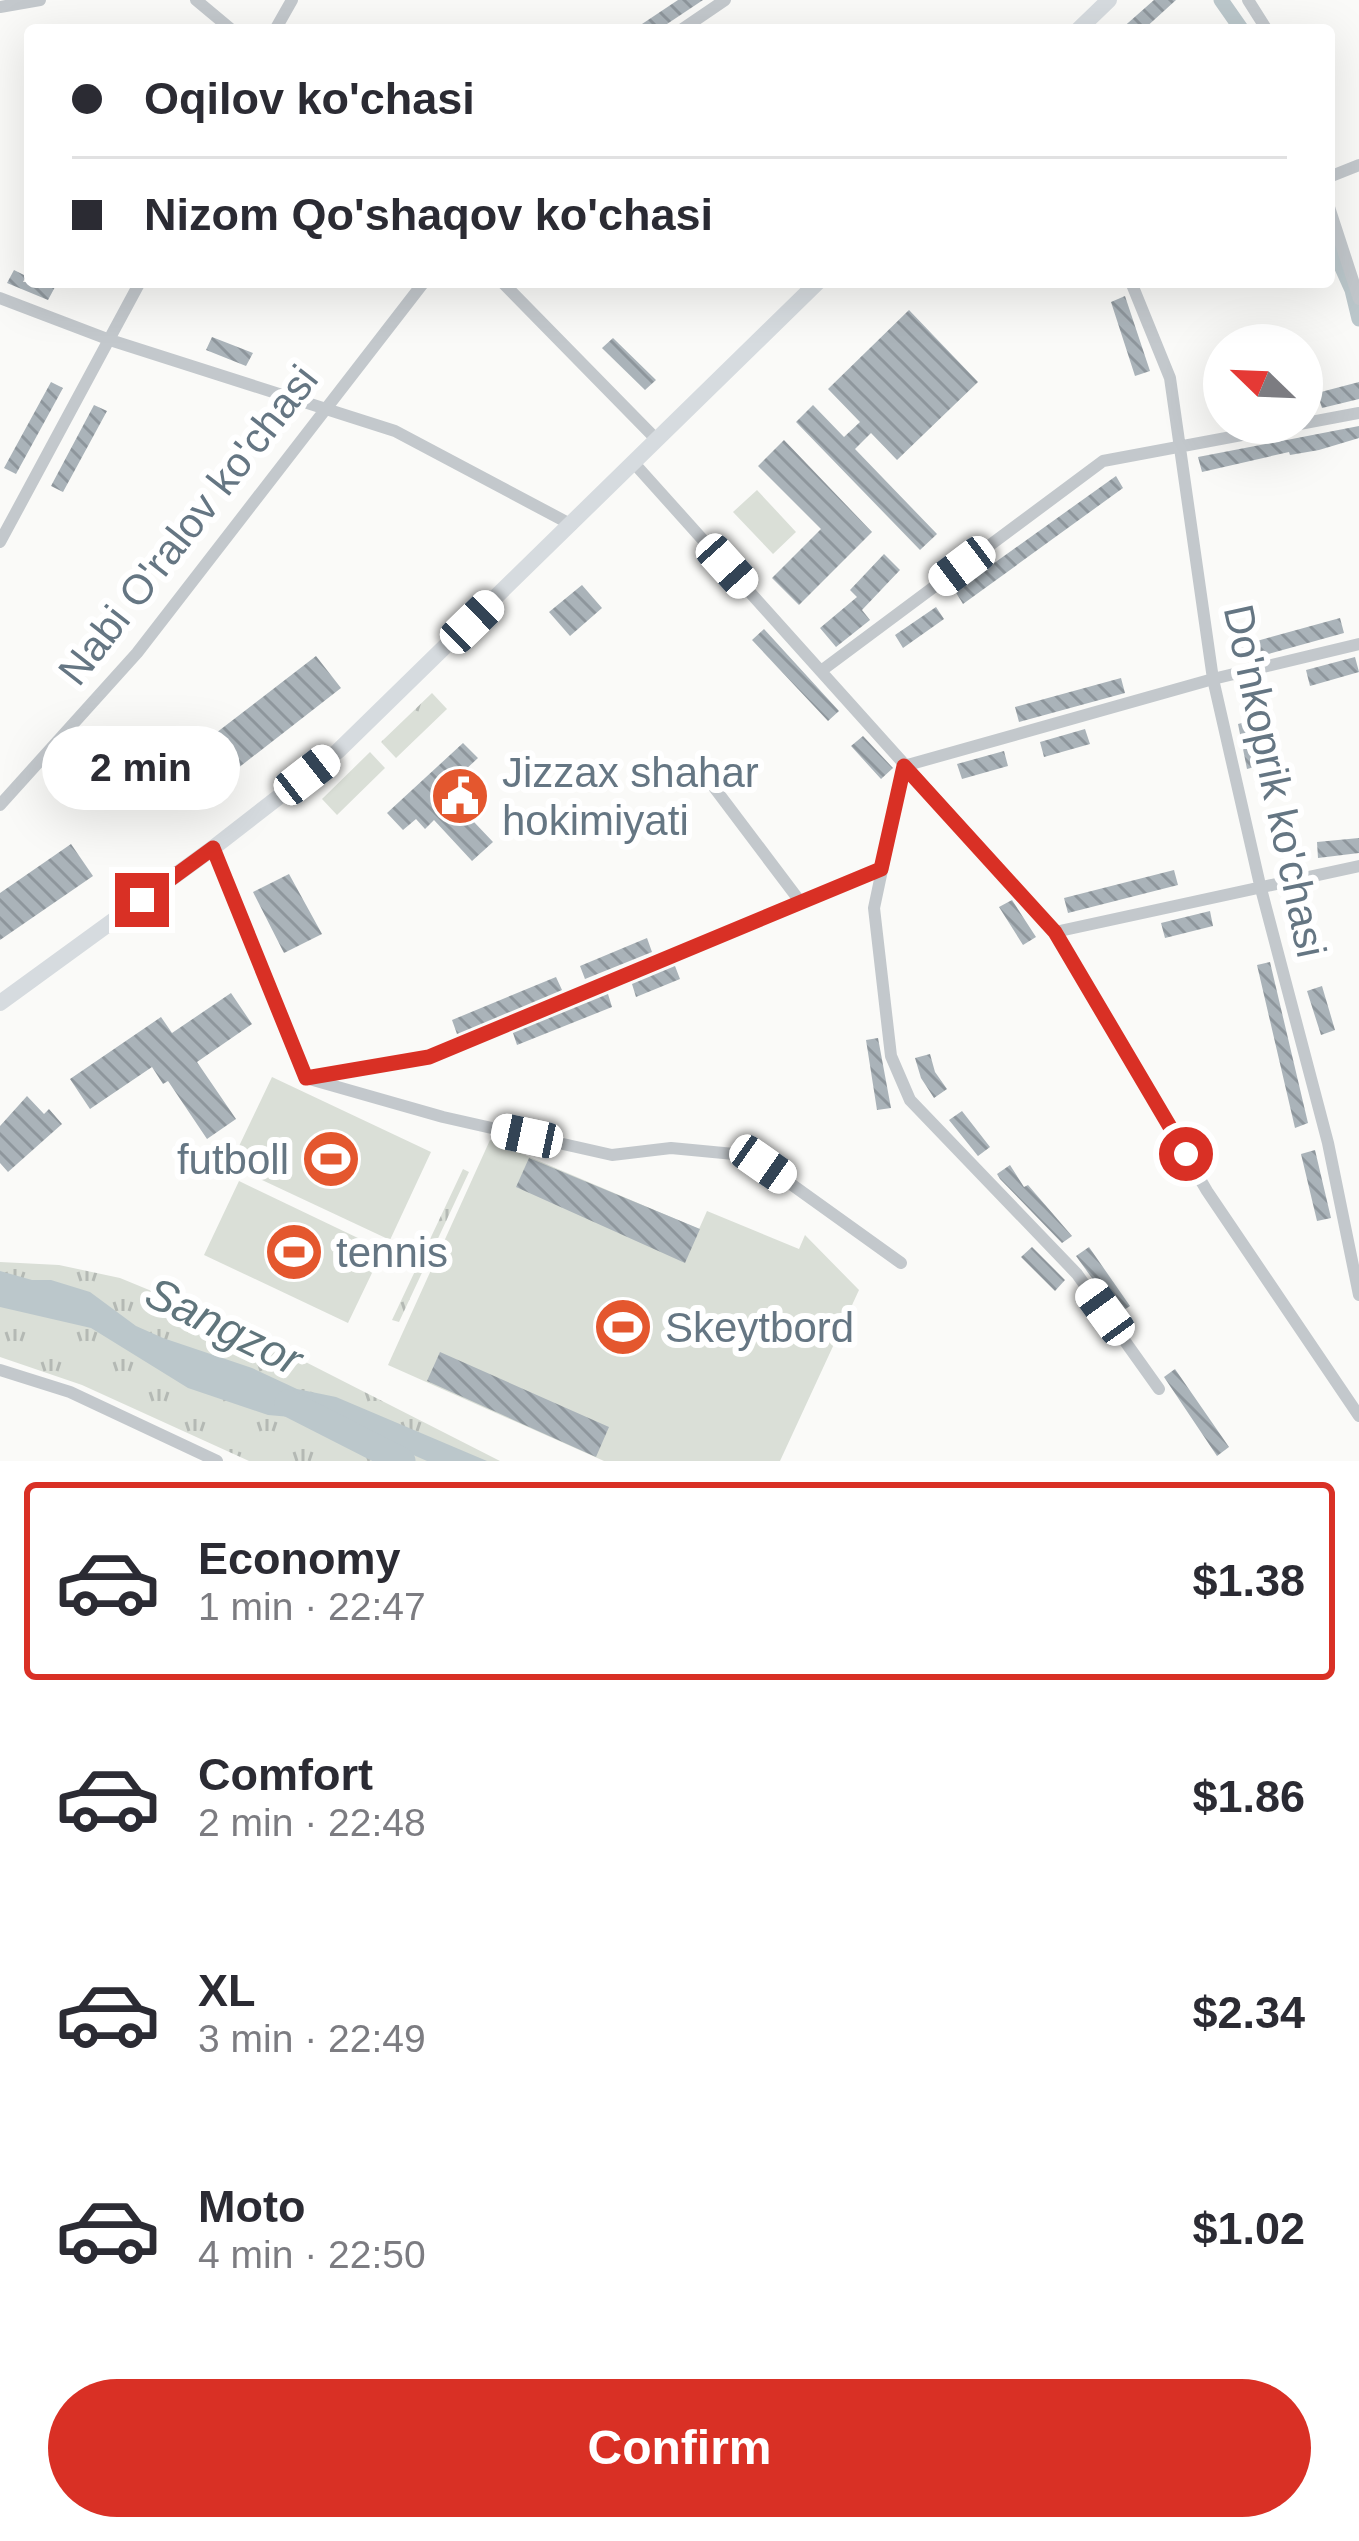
<!DOCTYPE html>
<meta charset="utf-8">
<style>
:root{--surface:#fff;--page:#f7f7f7;--text:#2b2b33;--muted:#7c7c81;--line:#e1e1e2;--accent:#d93025}
body{margin:0;font-family:Helvetica,sans-serif;background:var(--page);color:var(--text);height:100vh;display:flex;flex-direction:column;font-size:45px;white-space:nowrap}
*{box-sizing:border-box;margin:0}
p{font-size:39px;color:var(--muted)}
.icon{flex:none;width:66px;height:66px;fill:none;stroke:currentColor;stroke-width:2;stroke-linecap:round;stroke-linejoin:round}
.map{position:relative;height:1461px;overflow:hidden}
.side{display:flex;flex-direction:column;background:var(--surface);flex:1}
.side>*{flex:none}
.hud{position:absolute;left:24px;top:24px;width:1311px;height:264px;border-radius:12px;box-shadow:0 12px 48px #0002;display:grid;align-content:center;height:264px;padding:0 48px;background:var(--surface)}
.needle{width:78px;rotate:293deg}
.buttons{position:absolute;left:1203px;top:324px;display:grid;gap:24px}
.buttons a{display:grid;place-items:center;width:120px;height:120px;border-radius:50%;background:var(--surface);box-shadow:0 12px 48px #0002;font-size:60px}
.end{position:absolute;width:54px;height:54px;margin:-27px;border:15px solid #d93025;background:#fff;box-shadow:0 0 0 6px #fff}
.from{border-radius:50%}
.bubble{position:absolute;height:84px;border-radius:42px;background:var(--surface);box-shadow:0 12px 48px #0002;font-size:39px;font-weight:600;line-height:84px;text-align:center}
.car{position:absolute;width:36px;height:72px;margin:-36px -18px;border-radius:15px;box-shadow:0 0 9px 3px #0007;background:linear-gradient(#fff 24%,#345 0 40%,#fff 0 76%,#345 0 86%,#fff 0)}
.hud b{display:flex;align-items:center;gap:42px;height:114px;font-size:45px}
.hud b+b{border-top:3px solid var(--line)}
.hud i{width:30px;height:30px;background:var(--text)}
ul{padding:21px 0 0;list-style:none}
li{display:flex;align-items:center;gap:36px;height:198px;margin:0 24px 18px;padding:0 24px;border:6px solid transparent;border-radius:12px}
li div{flex:1}
li b{display:block;font-size:45px}
li em{font-style:normal;font-weight:600}
li.on{border-color:var(--accent)}
li>.icon{width:108px;height:108px;stroke-width:1.5}
.button{display:flex;gap:24px;margin-top:auto;padding:24px 48px}
.button a{flex:1;height:138px;border-radius:72px;background:var(--accent);color:#fff;font-size:48px;font-weight:600;line-height:138px;text-align:center}
.map>svg:first-child{display:block}
</style>
<div class="map">
<svg width="1359" height="1461" viewBox="0 0 1359 1461">
<defs>
<pattern id="grass-tufts" width="24" height="20" patternUnits="userSpaceOnUse" patternTransform="scale(3)"><rect width="24" height="20" fill="#dadfd7"/><path d="M3 7l-1-3M5 7V3M7 7l1-3M15 17l-1-3M17 17v-4M19 17l1-3" fill="none" stroke="#b4b9b4"/></pattern>
<pattern id="building-back-hatch" width="6" height="6" patternUnits="userSpaceOnUse" patternTransform="scale(3)"><rect width="6" height="6" fill="#aab3b9"/><path d="M-1 5l2 2M0 0l6 6M5-1l2 2" fill="none" stroke="#8e969c"/></pattern>
</defs>
<rect width="100%" height="100%" fill="#fafaf8"/>
<path fill="url(#grass-tufts)" d="M432,693L447,709L396,758L381,742Z
M370,752L385,768L337,815L322,799Z
M463,1169L469,1172L399,1322L392,1320Z
M0,1262L59,1265L120,1278L227,1322L500,1461H249L82,1385L0,1357Z"/>
<path fill="#dadfd7" d="M757,490L796,532L773,554L733,512Z
M272,1077L431,1152L390,1240L230,1165Z
M490,1140L699,1229L707,1211L799,1249L805,1235L859,1290L780,1461H604L388,1365Z
M239,1181L383,1250L348,1323L204,1255Z"/>
<path fill="#bbc7cb" d="M0,1271L32,1280H51L90,1292L136,1326L163,1338L252,1368L297,1389L336,1397L487,1461H427L336,1421L268,1415L188,1388L91,1328L0,1307Z"/>
<g fill="none" stroke-linecap="round" stroke-linejoin="round">
<path stroke="#bbc7cb" stroke-width="15" d="M1221,0L1242,30
M1329,239L1352,290L1359,319"/>
<path stroke="#bbc7cb" stroke-width="27" d="M288,1403L402,1461"/>
</g>
<path fill="url(#building-back-hatch)" d="M678,0H703L658,30H633Z
M1154,0H1176L1143,30H1120Z
M14,270L26,276L23,282H45L55,287L48,300L7,283Z
M1125,296L1150,371L1135,376L1111,302Z
M909,310L978,382L897,460L871,433L855,449L937,534L920,550L796,422L813,405L844,437L860,422L828,389Z
M212,337L253,353L246,366L206,350Z
M613,338L656,380L645,390L602,348Z
M51,382L63,388L16,474L4,468Z
M1359,382V399L1322,408L1317,393Z
M94,405L107,411L63,492L51,486Z
M1359,426V438L1319,450L1290,455L1289,452L1202,472L1198,457Z
M784,440L872,532L799,605L772,578L821,529L758,466Z
M1116,476L1123,488L963,604L955,591Z
M884,554L900,570L862,610L870,620L836,647L820,628L857,597L850,590Z
M582,585L602,608L570,636L549,612Z
M936,607L944,619L903,648L895,635Z
M1340,618L1344,633L1239,662L1235,647Z
M764,629L839,711L828,721L752,640Z
M316,656L341,688L224,779L199,746Z
M1355,657L1359,672L1310,686L1306,670Z
M1121,678L1125,693L1019,722L1015,707Z
M1253,720L1262,765L1247,769L1238,724Z
M1085,729L1090,744L1044,757L1040,742Z
M863,736L893,768L881,779L851,746Z
M463,743L478,758L449,785L461,798L456,803L493,842L472,861L434,820L425,829L416,819L403,830L387,813Z
M1004,751L1008,766L962,779L957,764Z
M1359,838V853L1318,858L1317,842Z
M71,844L93,876L0,940V893Z
M1174,870L1178,885L1068,913L1064,898Z
M289,874L322,934L284,953L253,892Z
M1012,900L1036,937L1023,945L999,907Z
M1210,911L1213,926L1165,938L1161,923Z
M647,938L652,952L585,979L580,966Z
M1270,962L1308,1123L1295,1128L1257,965Z
M675,966L680,979L636,997L632,984Z
M556,977L562,990L457,1034L452,1020Z
M1322,986L1335,1030L1321,1035L1307,991Z
M231,993L252,1024L197,1062L236,1119L207,1139L168,1081L163,1084L152,1067L90,1109L70,1079L161,1017L172,1033Z
M608,994L612,1007L517,1045L513,1033Z
M878,1038L891,1108L877,1110L866,1040Z
M930,1054L935,1072L947,1089L934,1098L921,1078L915,1058Z
M27,1096L44,1114L49,1109L62,1124L8,1172L0,1163V1126Z
M962,1111L990,1147L978,1156L949,1120Z
M1315,1150L1331,1218L1317,1221L1301,1154Z
M529,1158L700,1229L685,1263L516,1187Z
M1010,1165L1024,1187L1028,1185L1072,1236L1062,1243L1000,1179L997,1174Z
M1032,1247L1065,1280L1055,1291L1021,1257Z
M1089,1247L1130,1306L1118,1314L1076,1256Z
M440,1352L609,1427L596,1457L427,1381Z
M1175,1369L1229,1447L1217,1456L1164,1377Z"/>
<g fill="none" stroke-linecap="round" stroke-linejoin="round">
<path stroke="#c3c8cc" stroke-width="12" d="M196,0L232,30
M1248,0L1267,30
M0,7L40,0
M275,30L292,0
M681,30L725,0
M1329,177L1359,165
M1329,207L1359,299
M502,282L656,439
M1131,282L1170,378L1213,679L1260,885L1328,1143L1359,1295
M0,298L110,340L395,431L572,525
M633,462L1055,932L1207,1191L1359,1416
M0,542L140,282
M821,671L1103,461L1359,413
M710,782L799,900
M0,805L137,653L424,282
M213,848L306,1078L443,1117L612,1155L671,1148L734,1154L763,1164L901,1263
M1055,932L1359,866
M313,1077L429,1057L881,869
M0,1370L70,1392L217,1461
M1159,1389L1077,1274L910,1100L891,1056L874,908L904,766L1213,679L1359,644"/>
<path stroke="#d6dbdf" stroke-width="16" d="M1078,30L1109,0
M0,1003L213,848L338,751L818,282"/>
</g>
<g fill="none" stroke-linecap="round" stroke-linejoin="round">
<path stroke="#d93025" stroke-width="15" d="M142,900L213,848L306,1078L429,1057L881,869L904,766L1055,932L1186,1154"/>
</g>
<defs>
<symbol id="civic-disc" viewBox="-11 -11 22 22"><circle r="9.5" fill="#e4572e" stroke="#fff"/><path d="M-.6-6.5H3V-4.5H.6V-3L4-1V1h2V6H-6V1h2V-1L-.6-3ZM-1.2 2.5V6h2.4V2.5Z" fill="#fff"/></symbol>
<symbol id="stadium-disc" viewBox="-11 -11 22 22"><circle r="9.5" fill="#e4572e" stroke="#fff"/><path d="M0-5a6.5 5 0 1 0 0 10a6.5 5 0 1 0 0-10ZM-3.5-1.8h7v3.6h-7Z" fill="#fff"/></symbol>
</defs>
<g fill-rule="evenodd">
<use href="#civic-disc" x="427" y="763" width="66" height="66"/>
<use href="#stadium-disc" x="298" y="1126" width="66" height="66"/>
<use href="#stadium-disc" x="261" y="1219" width="66" height="66"/>
<use href="#stadium-disc" x="590" y="1294" width="66" height="66"/>
</g>
<g text-anchor="middle" dominant-baseline="central" stroke-width="12" stroke-linejoin="round" paint-order="stroke">
<g font-size="42" fill="#657683" stroke="#fff">
<text transform="translate(188 525) rotate(-52)">Nabi O'ralov ko'chasi</text>
<text transform="translate(1275 781) rotate(78)">Do'nkoprik ko'chasi</text>
</g>
<g font-size="42" fill="#657683" stroke="#fff" text-anchor="start">
<text x="502" y="772">Jizzax shahar<tspan x="502" dy="48">hokimiyati</tspan></text>
<text x="289" y="1159" text-anchor="end">futboll</text>
<text x="336" y="1252">tennis</text>
<text x="665" y="1327">Skeytbord</text>
</g>
<g font-size="45" font-style="italic" fill="#60757c" stroke="#fff">
<text transform="translate(224 1326) rotate(26)">Sangzor</text>
</g>
</g>
</svg>
<div class="buttons">
<a><svg class="needle" viewBox="-14 -14 28 28"><path d="M0-13l5 13h-10z" fill="#e53935"/><path d="M0 13l5-13h-10z" fill="#7c7c81"/></svg></a>
</div>
<i class="end from" style="left:1186px;top:1154px"></i>
<i class="end" style="left:142px;top:900px"></i>
<div class="bubble" style="left:42px;top:726px;width:198px">2 min</div>
<i class="car" style="left:727px;top:566px;rotate:138deg"></i>
<i class="car" style="left:962px;top:566px;rotate:233deg"></i>
<i class="car" style="left:472px;top:622px;rotate:46deg"></i>
<i class="car" style="left:307px;top:775px;rotate:52deg"></i>
<i class="car" style="left:527px;top:1136px;rotate:282deg"></i>
<i class="car" style="left:763px;top:1164px;rotate:125deg"></i>
<i class="car" style="left:1105px;top:1312px;rotate:324deg"></i>
<div class="hud">
<b><i class="from"></i>Oqilov ko'chasi</b>
<b><i></i>Nizom Qo'shaqov ko'chasi</b>
</div>
</div>
<section class="side">
<ul>
<li class="on"><svg class="icon" aria-label="car" viewBox="0 0 24 24"><path d="M5 17H2v-5l4-1 3-4h7l3 4 3 1v5h-3M9 17h6M6 11h13"/><circle cx="7" cy="17" r="2"/><circle cx="17" cy="17" r="2"/></svg><div><b>Economy</b><p>1 min · 22:47</p></div><em>$1.38</em></li>
<li><svg class="icon" aria-label="car" viewBox="0 0 24 24"><path d="M5 17H2v-5l4-1 3-4h7l3 4 3 1v5h-3M9 17h6M6 11h13"/><circle cx="7" cy="17" r="2"/><circle cx="17" cy="17" r="2"/></svg><div><b>Comfort</b><p>2 min · 22:48</p></div><em>$1.86</em></li>
<li><svg class="icon" aria-label="car" viewBox="0 0 24 24"><path d="M5 17H2v-5l4-1 3-4h7l3 4 3 1v5h-3M9 17h6M6 11h13"/><circle cx="7" cy="17" r="2"/><circle cx="17" cy="17" r="2"/></svg><div><b>XL</b><p>3 min · 22:49</p></div><em>$2.34</em></li>
<li><svg class="icon" aria-label="car" viewBox="0 0 24 24"><path d="M5 17H2v-5l4-1 3-4h7l3 4 3 1v5h-3M9 17h6M6 11h13"/><circle cx="7" cy="17" r="2"/><circle cx="17" cy="17" r="2"/></svg><div><b>Moto</b><p>4 min · 22:50</p></div><em>$1.02</em></li>
</ul>
<div class="button"><a>Confirm</a></div>
</section>
